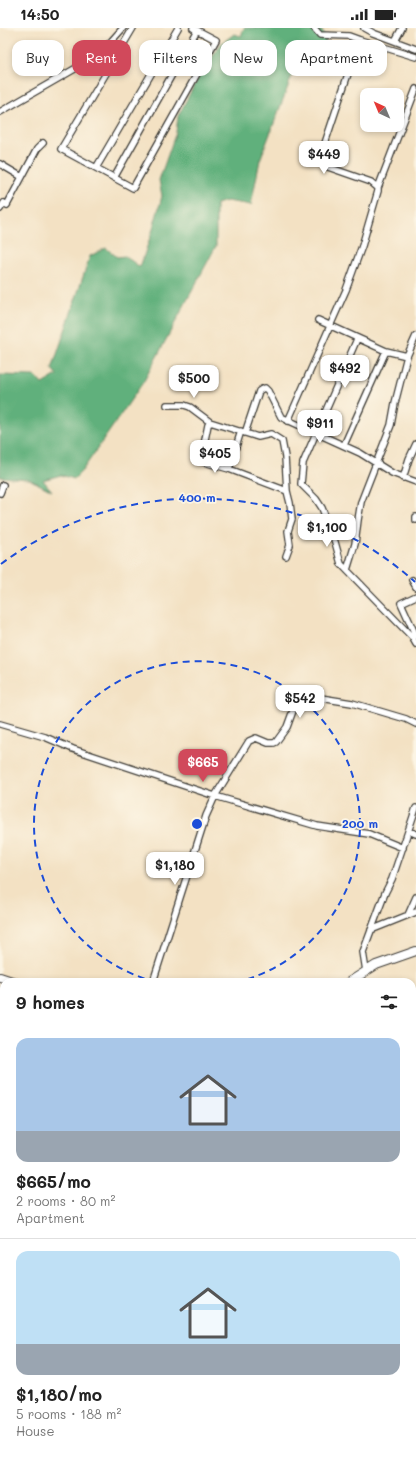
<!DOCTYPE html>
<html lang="en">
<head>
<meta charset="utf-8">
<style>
  :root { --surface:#fff; --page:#f6f6f6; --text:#222; --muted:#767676; --line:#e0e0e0; --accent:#d1495b }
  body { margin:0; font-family:Mali,sans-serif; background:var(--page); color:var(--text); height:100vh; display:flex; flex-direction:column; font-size:15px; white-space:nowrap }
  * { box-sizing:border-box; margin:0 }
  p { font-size:13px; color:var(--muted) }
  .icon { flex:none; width:22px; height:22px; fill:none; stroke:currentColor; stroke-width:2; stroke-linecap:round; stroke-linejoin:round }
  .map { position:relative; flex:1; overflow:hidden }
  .panel { position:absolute; left:0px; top:950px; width:416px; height:480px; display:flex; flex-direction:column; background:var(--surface); border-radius:12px 12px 0 0; box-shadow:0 2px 6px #0003 }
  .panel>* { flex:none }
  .hud { position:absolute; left:12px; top:12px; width:392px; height:36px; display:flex; gap:8px }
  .needle { width:26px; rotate:316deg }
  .fabs { position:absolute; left:360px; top:60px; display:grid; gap:8px }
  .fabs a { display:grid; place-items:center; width:44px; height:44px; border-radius:8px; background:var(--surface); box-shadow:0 2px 6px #0003; font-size:20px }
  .price { position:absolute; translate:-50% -34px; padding:0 9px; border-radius:8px; background:#fff; color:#222; font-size:13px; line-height:26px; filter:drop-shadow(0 1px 2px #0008) }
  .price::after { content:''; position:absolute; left:50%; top:24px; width:12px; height:9px; margin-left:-6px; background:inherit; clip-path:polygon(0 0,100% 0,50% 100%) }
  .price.selected { background:var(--accent); color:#fff }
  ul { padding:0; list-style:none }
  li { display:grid; align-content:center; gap:8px; height:212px; padding:0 16px }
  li+li { border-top:1px solid var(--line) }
  li span { display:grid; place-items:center; height:124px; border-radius:12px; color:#555 }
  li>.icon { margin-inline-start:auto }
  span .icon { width:72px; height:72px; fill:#fffc; stroke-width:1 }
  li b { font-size:17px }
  h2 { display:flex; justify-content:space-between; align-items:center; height:48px; padding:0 16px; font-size:17px }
  .pill { padding:0 14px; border-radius:12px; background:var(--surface); box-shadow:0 2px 6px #0003; font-size:14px; line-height:36px }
  .pill.selected { background:var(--accent); color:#fff }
  .status { display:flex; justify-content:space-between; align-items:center; height:28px; padding:0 20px; background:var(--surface); direction:ltr }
  .status svg { height:11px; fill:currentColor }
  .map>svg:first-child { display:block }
</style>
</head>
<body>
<div class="status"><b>14:50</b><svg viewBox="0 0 49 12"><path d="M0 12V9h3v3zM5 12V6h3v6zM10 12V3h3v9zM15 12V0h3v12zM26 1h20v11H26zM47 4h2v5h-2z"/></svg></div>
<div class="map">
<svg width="416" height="1430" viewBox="0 0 416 1430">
  <rect width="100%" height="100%" fill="#fcf5e5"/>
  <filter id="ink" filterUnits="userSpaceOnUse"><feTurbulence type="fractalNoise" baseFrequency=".025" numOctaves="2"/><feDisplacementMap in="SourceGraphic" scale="8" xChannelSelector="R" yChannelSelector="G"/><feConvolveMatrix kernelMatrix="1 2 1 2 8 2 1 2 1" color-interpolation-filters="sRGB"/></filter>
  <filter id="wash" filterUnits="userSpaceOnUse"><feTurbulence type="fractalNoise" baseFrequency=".012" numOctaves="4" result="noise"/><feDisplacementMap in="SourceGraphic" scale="16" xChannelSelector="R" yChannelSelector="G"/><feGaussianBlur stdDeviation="0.9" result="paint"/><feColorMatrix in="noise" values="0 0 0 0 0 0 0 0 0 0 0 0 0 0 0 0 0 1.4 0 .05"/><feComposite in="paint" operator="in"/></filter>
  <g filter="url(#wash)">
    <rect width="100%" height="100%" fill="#f3e1c3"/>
    <path fill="#60b07b" stroke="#3e664c" d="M244,0H320L325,8L328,23L313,40L292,48L260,132L251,177L227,173L216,176V218L144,353L82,443L74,451L61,447L43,452L52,463L29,451L0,449V347L35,348L42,356L57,347L52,341L90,228L106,220L117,229L125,228L140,239L153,201L162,168L159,152L176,104L178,88L198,50L221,16L234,6L241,8Z"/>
  </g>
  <g filter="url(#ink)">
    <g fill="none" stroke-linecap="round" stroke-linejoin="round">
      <defs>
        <path id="street" d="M133,0L61,121L133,160L216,12L193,0
          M364,0L373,5L416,21
          M360,12L416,29
          M395,13L402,0
          M0,84L85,35L106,19L123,0
          M0,136L22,149
          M96,140L178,0
          M114,150L197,2
          M378,160L416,61
          M0,181L4,175L7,177L37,121L43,115
          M318,292L386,323L407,328
          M357,311L303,435L301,456L316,471L322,480L335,514L341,536L412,609L416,616
          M167,377H184L190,379L210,394L258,409L271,406L282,413L285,429L287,463L290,475L292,491L288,503L290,517L286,528
          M288,393L346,262L362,218L378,163V160L371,154L328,139L323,133L321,127L350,40L360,12L349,8L320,7L314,0
          M210,394L208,397L201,431L204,434L229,441L287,463
          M245,405L259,363L262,361L265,360L268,363L281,389L360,425L392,445L416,454
          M344,417L386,323
          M229,441L241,403
          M403,450L409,431L416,416
          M0,465L3,457
          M416,489V492
          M347,542L355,516L358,492L361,474L391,397L395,375L407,328L416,308
          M412,552L416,559
          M416,568L401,575L416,608
          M0,696L45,709L73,721L215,768L317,798L369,806L403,820
          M409,803L416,806
          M408,887L416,869
          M371,902L416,884
          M366,943L363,924L385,865L392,851L416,780
          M153,954L206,788L215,768L249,713L256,710L268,715H274L276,714L287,699L294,680L300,668L302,667L352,675L406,691L416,696
          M412,1152L416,1154"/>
        <path id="secondary" d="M0,949L15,954
          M349,954L376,937L416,923"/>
        <path id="primary" d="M412,1016L416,1002
          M412,1041L416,1023
          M412,1064L416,1084
          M412,1091L416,1103"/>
      </defs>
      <use href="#street" stroke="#3c3a35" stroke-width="8"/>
      <use href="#secondary" stroke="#3c3a35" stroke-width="10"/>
      <use href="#primary" stroke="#3c3a35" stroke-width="11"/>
      <use href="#street" stroke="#fff" stroke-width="5.5"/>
      <use href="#secondary" stroke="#fff" stroke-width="8"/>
      <use href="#primary" stroke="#fff" stroke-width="9"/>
    </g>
  </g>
  <g fill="none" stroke="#1d4ed8" stroke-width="2" stroke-dasharray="7 5">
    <path d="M156 954A163 163 0 1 1 238 954"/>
    <path d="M1 536A326 326 0 0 1 415 554"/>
  </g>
  <circle cx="197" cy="796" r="6" fill="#1d4ed8" stroke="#fcf5e5" stroke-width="2"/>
  <g font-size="12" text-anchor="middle" font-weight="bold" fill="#1d4ed8" stroke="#fcf5e5" stroke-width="3.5" stroke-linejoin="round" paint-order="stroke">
    <text x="197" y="474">400 m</text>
    <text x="360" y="800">200 m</text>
  </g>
</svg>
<div class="fabs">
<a><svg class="needle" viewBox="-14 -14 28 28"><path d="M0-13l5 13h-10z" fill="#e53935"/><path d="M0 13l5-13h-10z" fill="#767676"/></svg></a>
</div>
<b class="price" style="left:324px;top:147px">$449</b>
<b class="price" style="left:345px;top:361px">$492</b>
<b class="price" style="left:194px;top:371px">$500</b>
<b class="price" style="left:320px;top:416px">$911</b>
<b class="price" style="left:215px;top:446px">$405</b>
<b class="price" style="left:327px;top:520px">$1,100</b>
<b class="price" style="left:300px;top:691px">$542</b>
<b class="price selected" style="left:203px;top:755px">$665</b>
<b class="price" style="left:175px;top:858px">$1,180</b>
<div class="hud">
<a class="pill">Buy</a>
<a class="pill selected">Rent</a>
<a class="pill">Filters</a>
<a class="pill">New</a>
<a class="pill">Apartment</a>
</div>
<section class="panel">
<h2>9 homes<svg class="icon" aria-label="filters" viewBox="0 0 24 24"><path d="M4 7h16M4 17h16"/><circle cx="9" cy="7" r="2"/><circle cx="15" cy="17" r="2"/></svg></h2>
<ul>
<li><span style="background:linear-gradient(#a9c7e8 75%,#9aa5b1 0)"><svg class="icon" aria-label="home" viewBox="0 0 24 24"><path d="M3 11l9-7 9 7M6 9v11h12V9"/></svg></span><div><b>$665/mo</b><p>2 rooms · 80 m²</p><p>Apartment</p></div></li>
<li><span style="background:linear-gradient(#bfe0f5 75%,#9aa5b1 0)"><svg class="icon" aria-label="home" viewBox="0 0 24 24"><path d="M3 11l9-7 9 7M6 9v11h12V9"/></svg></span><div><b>$1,180/mo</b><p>5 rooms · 188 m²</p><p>House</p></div></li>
</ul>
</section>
</div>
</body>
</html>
